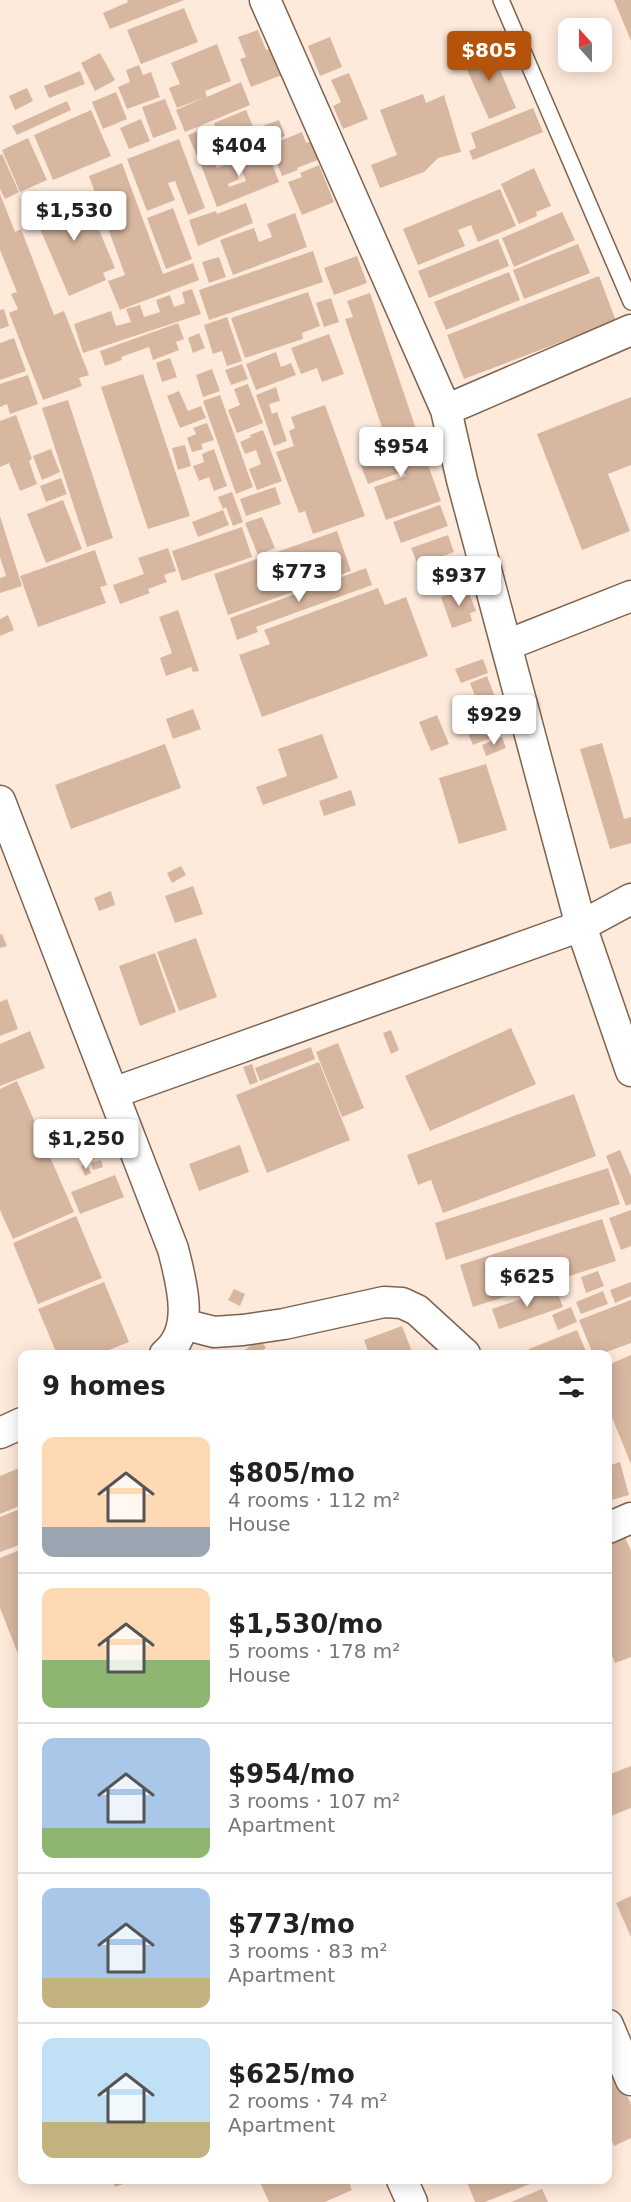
<!DOCTYPE html>
<html lang="en">
<head>
<meta charset="utf-8">
<style>
  :root { --surface:#fff; --page:#f6f6f6; --text:#222; --muted:#767676; --line:#e0e0e0; --accent:#b45309 }
  body { margin:0; font-family:"DejaVu Sans",sans-serif; background:var(--page); color:var(--text); height:100vh; display:flex; flex-direction:column; font-size:22px; white-space:nowrap }
  * { box-sizing:border-box; margin:0 }
  p { font-size:20px; color:var(--muted) }
  .icon { flex:none; width:33px; height:33px; fill:none; stroke:currentColor; stroke-width:2; stroke-linecap:round; stroke-linejoin:round }
  .map { position:relative; flex:1; overflow:hidden }
  .details { position:absolute; left:18px; top:1350px; width:594px; height:834px; display:flex; flex-direction:column; background:var(--surface); border-radius:12px; box-shadow:0 3px 15px #0003 }
  .details>* { flex:none }
  .needle { width:39px; rotate:339deg }
  .tools { position:absolute; left:558px; top:18px; display:grid; gap:12px }
  .tools a { display:grid; place-items:center; width:54px; height:54px; border-radius:12px; background:var(--surface); box-shadow:0 3px 15px #0003; font-size:30px }
  .price { position:absolute; translate:-50% -51px; padding:0 14px; border-radius:6px; background:#fff; color:#222; font-size:20px; line-height:39px; filter:drop-shadow(0 2px 3px #0008) }
  .price::after { content:''; position:absolute; left:50%; top:36px; width:18px; height:14px; margin-left:-9px; background:inherit; clip-path:polygon(0 0,100% 0,50% 100%) }
  .price.active { background:var(--accent); color:#fff }
  ul { padding:0; list-style:none }
  li { display:flex; align-items:center; gap:18px; height:150px; padding:0 24px }
  li+li { border-top:2px solid var(--line) }
  li span { display:grid; place-items:center; flex:none; width:168px; height:120px; border-radius:12px; color:#555 }
  li>.icon { margin-inline-start:auto }
  span .icon { width:72px; height:72px; fill:#fffc; stroke-width:1 }
  li b { font-size:26px }
  h2 { display:flex; justify-content:space-between; align-items:center; height:72px; padding:0 24px; font-size:26px }
  .map>svg:first-child { display:block }
</style>
</head>
<body>
<div class="map">
<svg width="631" height="2202" viewBox="0 0 631 2202">
  <rect width="100%" height="100%" fill="#feeadb"/>
  <path fill="#d8b7a0" d="M127,0H184L110,29L103,13L128,2Z
    M614,0H631V41Z
    M184,8L198,42L141,64L127,30Z
    M258,30L266,50L272,48L282,75L251,87L240,59L246,57L238,37Z
    M330,37L342,67L320,76L308,46Z
    M217,44L231,81L205,91L207,97L241,82L250,105L185,132L176,110L203,98L177,108L169,88L180,84L171,63Z
    M489,44L516,108L489,119L461,56Z
    M100,53L115,80L95,91L81,63Z
    M139,65L143,75L151,72L160,97L127,109L118,87L130,82L126,70Z
    M80,71L85,84L49,98L44,86Z
    M349,73L368,119L343,129L333,106L341,102L331,80Z
    M27,88L33,101L15,110L9,96Z
    M116,92L127,119L103,129L92,102Z
    M423,94L426,103L444,95L461,152L438,158L424,172L380,188L371,165L397,155L380,110Z
    M165,99L177,129L153,138L142,107Z
    M67,101L71,110L17,135L12,126Z
    M533,108L543,132L473,160L469,151L476,148L471,133Z
    M91,110L111,156L53,180L34,135Z
    M246,110L257,136L223,149L214,123Z
    M141,119L150,141L129,149L120,128Z
    M279,120L285,136L263,144L257,128Z
    M212,126L220,147L197,156L188,135Z
    M302,132L306,143L320,137L328,156L297,168L298,170L282,176L270,145Z
    M28,138L47,180L20,192L2,150Z
    M179,139L205,208L188,215L175,181L168,183L175,200L147,211L127,159Z
    M266,148L279,182L217,207L199,160L212,155L217,168L232,162L239,179L228,184L229,187L246,181L238,159Z
    M2,154L19,192L5,199L0,189V155Z
    M122,163L163,274L193,263L199,280L120,310L108,281L125,275L89,176Z
    M319,165L334,202L302,215L288,182L302,177L300,173Z
    M534,168L551,206L536,212L537,216L519,224L501,184Z
    M500,189L516,226L478,242L471,225L458,230L465,246L418,265L403,229Z
    M67,192L73,205L86,199L115,268L103,273L106,280L69,296L31,208Z
    M0,194L15,232L21,229L54,315L64,311L89,375L79,378L82,386L43,400L9,313L18,309L11,294L17,292L0,250Z
    M246,203L253,223L198,246L189,220L216,211L217,214Z
    M173,208L192,259L166,269L147,218Z
    M562,212L575,240L514,267L502,238Z
    M295,213L307,247L233,275L220,240L254,228L259,242L272,237L267,224Z
    M498,239L509,266L429,298L418,271Z
    M578,244L590,273L524,299L513,270Z
    M313,251L323,282L209,320L199,290Z
    M357,256L367,283L334,295L324,268Z
    M219,257L226,277L209,283L202,262Z
    M509,272L520,300L446,330L434,302Z
    M599,276L616,321L464,379L447,335Z
    M192,289L201,314L83,353L74,324L111,311L116,326L131,322L126,309L140,305L144,317L160,312L156,300L170,295L174,307L185,303L182,292Z
    M308,292L320,326L302,333L303,339L245,358L231,318Z
    M370,293L418,435L388,445L345,319L353,317L347,301Z
    M331,298L339,322L324,327L316,303Z
    M4,309L9,326L0,329V310Z
    M227,317L242,361L227,366L222,351L213,354L204,325Z
    M178,323L184,339L176,342L179,350L153,360L149,347L121,357L122,360L105,366L100,351Z
    M199,333L205,348L193,353L188,338Z
    M329,334L344,374L322,382L317,368L301,374L291,348Z
    M14,338L26,371L0,380V343Z
    M276,352L281,367L291,363L296,375L256,390L246,364Z
    M170,358L177,377L162,382L156,363Z
    M242,364L248,379L231,385L225,370Z
    M212,369L220,391L203,397L196,375Z
    M143,374L190,516L148,529L101,387Z
    M28,375L38,404L10,414L7,404L0,407V384Z
    M248,384L263,423L237,433L228,410L240,405L234,389Z
    M276,387L280,401L269,404L272,414L277,412L287,441L274,446L256,395Z
    M179,391L188,411L201,406L206,418L180,428L167,396Z
    M220,395L253,487L236,494L203,401Z
    M631,397V465L608,474L630,531L582,550L537,434Z
    M68,400L113,538L87,547L42,408Z
    M325,405L365,516L313,534L305,511L299,513L276,452L294,446L289,431L295,428L291,417Z
    M16,415L32,459L29,461L37,484L20,491L9,463L0,467V421Z
    M207,423L214,440L201,444L203,449L192,452L187,438L196,434L193,428Z
    M263,430L282,481L257,490L249,469L261,464L256,450L245,454L240,442L251,437L250,435Z
    M418,437L441,501L386,520L374,487L406,476L404,471L368,484L358,458Z
    M185,445L191,466L178,470L172,448Z
    M51,449L60,472L42,480L33,456Z
    M214,449L227,486L214,491L209,477L199,481L193,466L204,462L202,454Z
    M61,478L67,494L46,502L40,486Z
    M275,487L281,504L246,516L240,499Z
    M232,492L243,522L233,526L226,507L223,509L218,497Z
    M63,500L82,549L46,563L27,514Z
    M440,505L448,526L401,543L393,522Z
    M223,510L229,525L198,537L192,522Z
    M0,516L22,586L0,593V578L6,576L0,557Z
    M262,517L275,548L258,555L245,523Z
    M242,527L252,557L182,581L172,551Z
    M337,531L351,571L228,615L214,574Z
    M448,535L454,552L418,565L411,548Z
    M168,548L176,571L164,575L167,582L148,589L150,593L120,604L113,585L144,574L138,558Z
    M95,550L107,585L100,587L106,603L38,627L20,576Z
    M456,557L465,583L428,595L419,570Z
    M366,568L372,585L256,627L258,632L237,640L230,618Z
    M378,588L385,605L406,597L428,656L262,717L239,655L270,644L264,630Z
    M467,588L476,611L470,613L472,621L452,628L441,597Z
    M178,610L199,671L193,672L191,667L166,676L160,658L172,653L159,617Z
    M8,615L14,630L0,636V619Z
    M483,659L488,673L461,683L455,669Z
    M487,676L502,715L485,722L470,683Z
    M193,709L201,729L173,739L166,719Z
    M437,715L449,744L431,751L419,722Z
    M503,717L508,731L473,745L467,731Z
    M322,734L338,778L263,805L256,787L287,776L278,749Z
    M502,737L506,748L486,756L482,745Z
    M602,743L624,819L631,817V843L610,849L580,749Z
    M165,744L181,788L71,829L55,785Z
    M486,764L507,830L459,844L439,778Z
    M351,790L356,805L324,816L319,801Z
    M181,866L186,875L172,883L167,873Z
    M193,886L203,914L175,923L165,896Z
    M111,891L115,905L99,911L94,898Z
    M2,934L7,946L0,948V935Z
    M196,938L217,997L179,1011L157,952Z
    M155,953L176,1012L140,1026L119,966Z
    M7,999L18,1029L0,1036V1002Z
    M511,1028L536,1084L430,1131L405,1076Z
    M391,1030L399,1050L391,1054L383,1033Z
    M30,1031L45,1068L0,1086V1044Z
    M338,1043L364,1108L342,1117L316,1052Z
    M311,1047L315,1059L260,1081L255,1068Z
    M319,1062L350,1140L267,1173L236,1095Z
    M252,1064L258,1082L250,1085L243,1067Z
    M17,1081L74,1212L13,1239L0,1210V1089Z
    M574,1094L596,1156L443,1213L431,1180L418,1185L407,1155Z
    M89,1122L94,1133L53,1151L48,1140Z
    M92,1145L96,1152L84,1157L81,1150Z
    M240,1145L249,1172L199,1191L189,1164Z
    M620,1150L631,1176V1204L626,1206L606,1156Z
    M101,1160L103,1167L93,1170L91,1163Z
    M87,1164L91,1173L85,1176L81,1166Z
    M608,1168L620,1204L446,1260L435,1223Z
    M115,1175L124,1197L80,1214L71,1192Z
    M631,1210V1246L621,1250L609,1218Z
    M76,1216L102,1278L38,1304L13,1243Z
    M602,1219L616,1261L473,1307L460,1265Z
    M598,1271L604,1286L586,1293L581,1277Z
    M104,1282L129,1342L99,1354H57L38,1309Z
    M631,1282V1296L615,1303L610,1290Z
    M555,1287L563,1307L499,1329L492,1309Z
    M234,1289L245,1294L240,1306L228,1300Z
    M603,1291L608,1304L581,1314L576,1302Z
    M631,1300V1343L601,1354H593L579,1320Z
    M571,1307L577,1322L558,1330L552,1315Z
    M402,1326L413,1354H369L364,1340Z
    M577,1330L587,1354H531L529,1349Z
    M260,1339L266,1348L257,1354H239Z
    M631,1355V1464L608,1408V1365Z
    M620,1462L629,1495L608,1501V1466Z
    M19,1468L22,1476V1505L0,1514V1476Z
    M22,1508V1544L0,1552V1517Z
    M625,1537L631,1551V1657L615,1663L608,1645V1545Z
    M22,1549V1664L0,1608V1558Z
    M631,1766V1808L608,1817V1775Z
    M631,1896V1937L616,1903Z
    M608,2054L631,2104V2138L614,2146L608,2132Z
    M112,2180H134L115,2187Z
    M259,2180H348L352,2190L325,2202H269Z
    M473,2180H534L535,2182L485,2202H475L467,2182Z
    M542,2189L548,2202H511Z"/>
  <g fill="none" stroke-linecap="round" stroke-linejoin="round">
    <defs>
      <path id="lane" d="M501,0L631,302"/>
      <path id="street" d="M265,0L446,410L462,480L581,926L631,1071
        M446,410L631,330
        M507,645L631,596
        M0,801L173,1249C181,1281 196,1330 165,1354
        M113,1093L581,926L631,899
        M183,1324L214,1332L243,1330L284,1324L384,1302L402,1303L417,1310L465,1354
        M0,1433L22,1423
        M608,1528L631,1518
        M608,2025L631,2080
        M402,2180L412,2202"/>
    </defs>
    <use href="#lane" stroke="#7f624d" stroke-width="18"/>
    <use href="#street" stroke="#7f624d" stroke-width="33"/>
    <use href="#lane" stroke="#fff" stroke-width="15"/>
    <use href="#street" stroke="#fff" stroke-width="30"/>
  </g>
</svg>
<div class="tools">
<a><svg class="needle" viewBox="-14 -14 28 28"><path d="M0-13l5 13h-10z" fill="#e53935"/><path d="M0 13l5-13h-10z" fill="#767676"/></svg></a>
</div>
<b class="price active" style="left:489px;top:82px">$805</b>
<b class="price" style="left:239px;top:177px">$404</b>
<b class="price" style="left:74px;top:242px">$1,530</b>
<b class="price" style="left:401px;top:478px">$954</b>
<b class="price" style="left:299px;top:603px">$773</b>
<b class="price" style="left:459px;top:607px">$937</b>
<b class="price" style="left:494px;top:746px">$929</b>
<b class="price" style="left:86px;top:1170px">$1,250</b>
<b class="price" style="left:527px;top:1308px">$625</b>
<section class="details">
<h2>9 homes<svg class="icon" aria-label="filters" viewBox="0 0 24 24"><path d="M4 7h16M4 17h16"/><circle cx="9" cy="7" r="2"/><circle cx="15" cy="17" r="2"/></svg></h2>
<ul>
<li><span style="background:linear-gradient(#ffd9b3 75%,#9aa5b1 0)"><svg class="icon" aria-label="home" viewBox="0 0 24 24"><path d="M3 11l9-7 9 7M6 9v11h12V9"/></svg></span><div><b>$805/mo</b><p>4 rooms · 112 m²</p><p>House</p></div></li>
<li><span style="background:linear-gradient(#ffd9b3 60%,#8fb573 0)"><svg class="icon" aria-label="home" viewBox="0 0 24 24"><path d="M3 11l9-7 9 7M6 9v11h12V9"/></svg></span><div><b>$1,530/mo</b><p>5 rooms · 178 m²</p><p>House</p></div></li>
<li><span style="background:linear-gradient(#a9c7e8 75%,#8fb573 0)"><svg class="icon" aria-label="home" viewBox="0 0 24 24"><path d="M3 11l9-7 9 7M6 9v11h12V9"/></svg></span><div><b>$954/mo</b><p>3 rooms · 107 m²</p><p>Apartment</p></div></li>
<li><span style="background:linear-gradient(#a9c7e8 75%,#c2b280 0)"><svg class="icon" aria-label="home" viewBox="0 0 24 24"><path d="M3 11l9-7 9 7M6 9v11h12V9"/></svg></span><div><b>$773/mo</b><p>3 rooms · 83 m²</p><p>Apartment</p></div></li>
<li><span style="background:linear-gradient(#bfe0f5 70%,#c2b280 0)"><svg class="icon" aria-label="home" viewBox="0 0 24 24"><path d="M3 11l9-7 9 7M6 9v11h12V9"/></svg></span><div><b>$625/mo</b><p>2 rooms · 74 m²</p><p>Apartment</p></div></li>
</ul>
</section>
</div>
</body>
</html>
